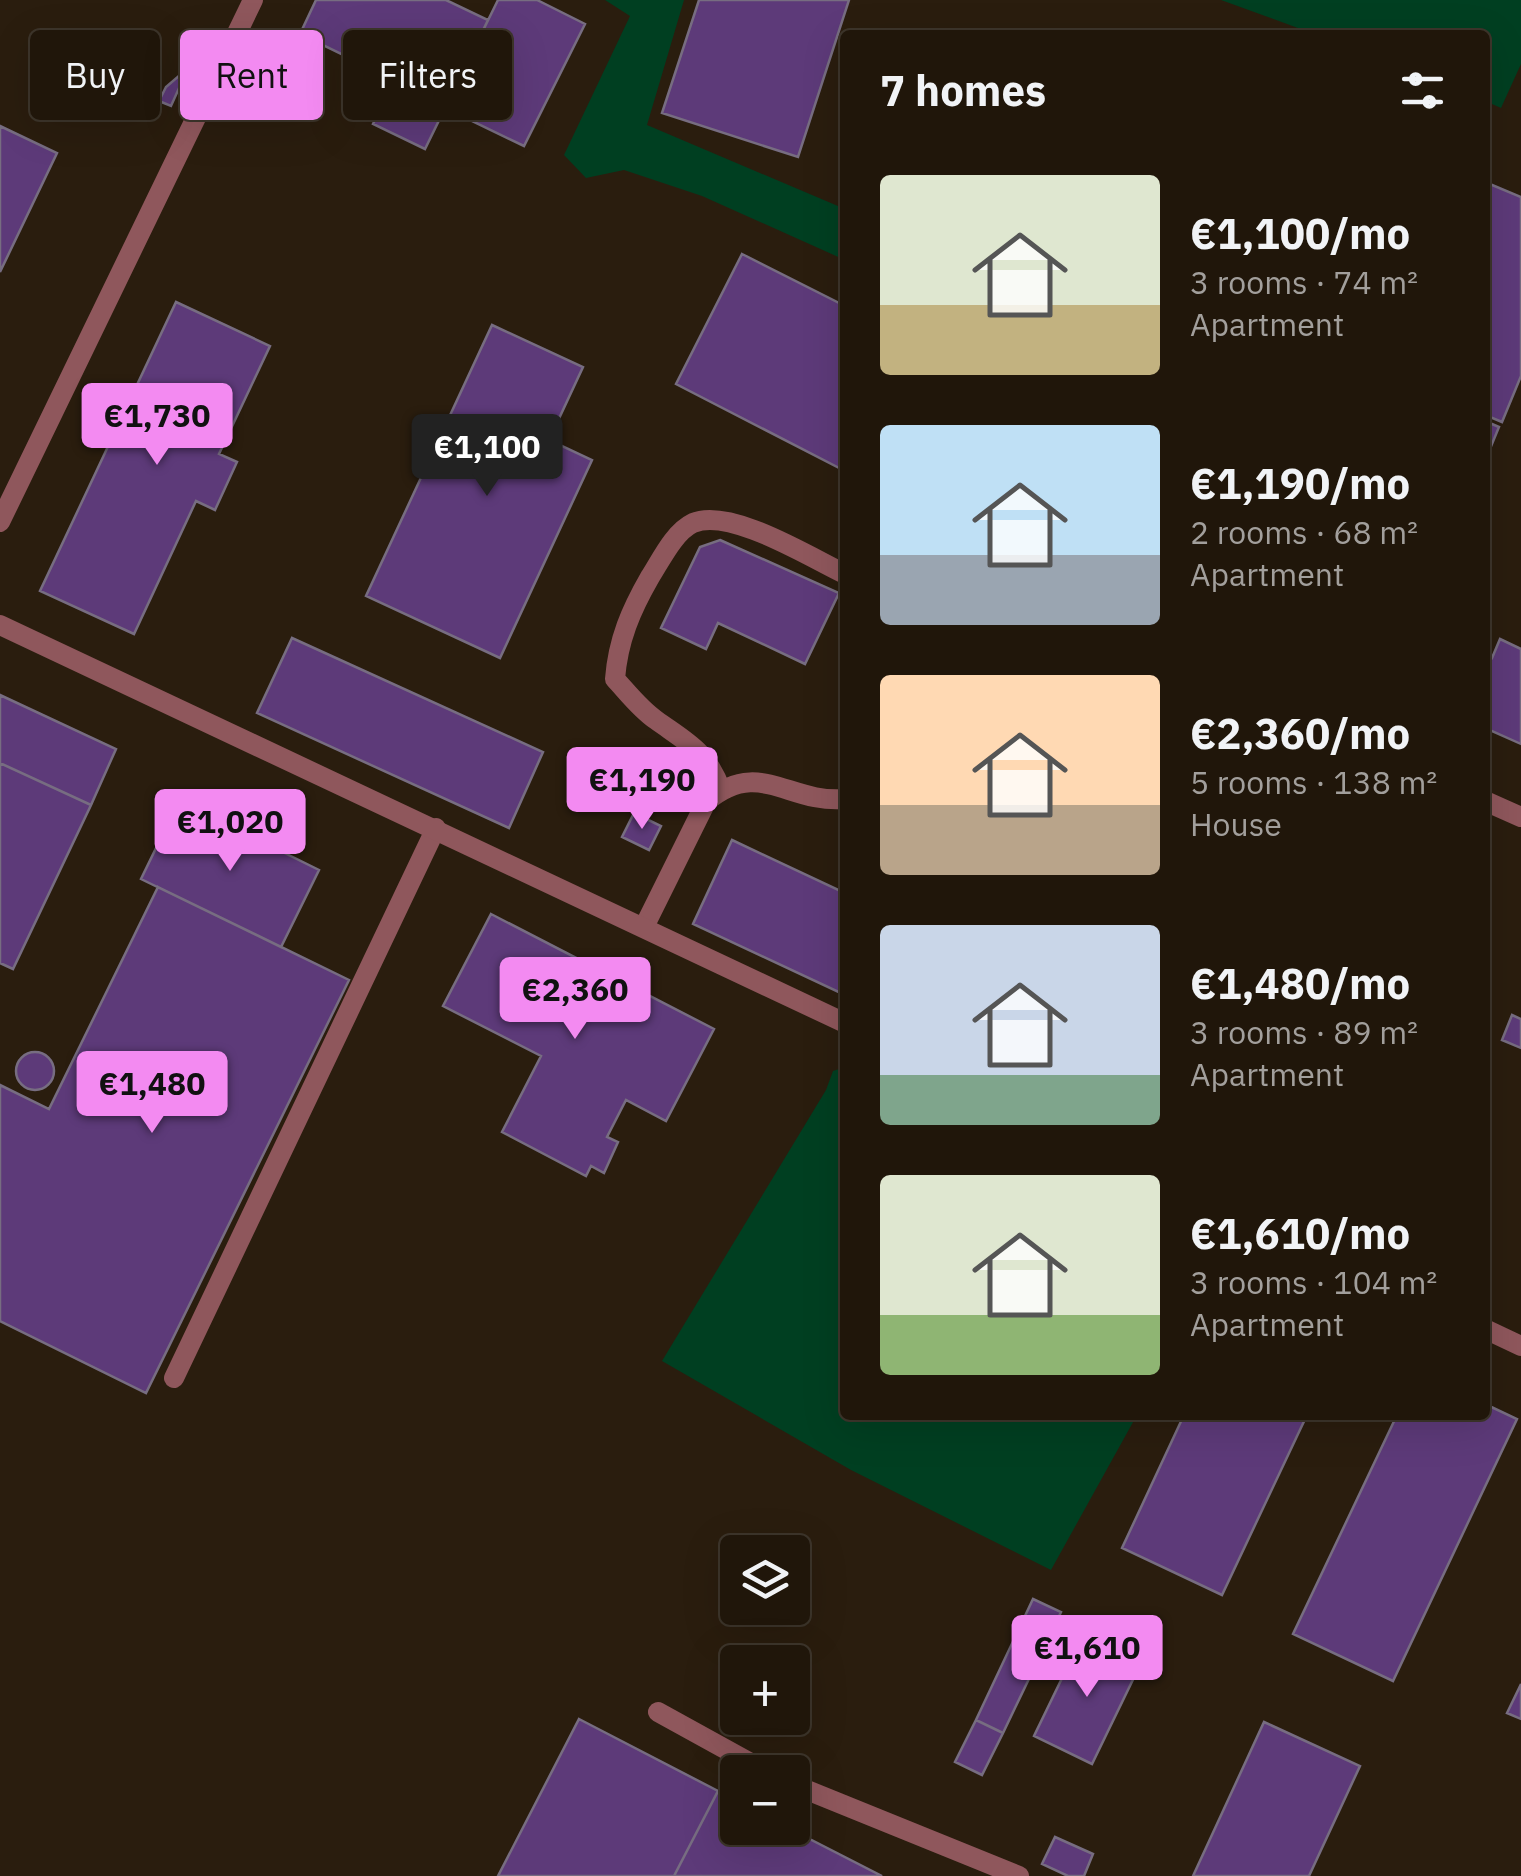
<!DOCTYPE html>
<html lang="en">
<head>
<meta charset="utf-8">
<style>
  :root { --surface:#20160a; --page:#2d2318; --text:#f1f3f6; --muted:#a29f9c; --line:#3d352b; --accent:#f38af1 }
  body { margin:0; font-family:"IBM Plex Sans",sans-serif; background:var(--page); color:var(--text); height:100vh; display:flex; flex-direction:column; font-size:38px; white-space:nowrap }
  * { box-sizing:border-box; margin:0 }
  p { font-size:32px; color:var(--muted) }
  .icon { flex:none; width:55px; height:55px; fill:none; stroke:currentColor; stroke-width:2; stroke-linecap:round; stroke-linejoin:round }
  .map { position:relative; flex:1; overflow:hidden }
  .drawer { position:absolute; left:840px; top:30px; width:650px; height:1390px; display:flex; flex-direction:column; background:var(--surface); border-radius:10px; box-shadow:0 10px 40px #0002,0 0 0 2px var(--line) }
  .drawer>* { flex:none }
  .hud { position:absolute; left:30px; top:30px; width:660px; height:90px; display:flex; gap:20px }
  .tools { position:absolute; left:720px; top:1535px; display:grid; gap:20px }
  .tools a { display:grid; place-items:center; width:90px; height:90px; border-radius:10px; background:var(--surface); box-shadow:0 10px 40px #0002,0 0 0 2px var(--line); font-size:50px }
  .price { position:absolute; translate:-50% -85px; padding:0 22px; border-radius:10px; background:var(--accent); color:#111; font-size:32px; line-height:65px; filter:drop-shadow(0 2px 5px #0008) }
  .price::after { content:''; position:absolute; left:50%; top:60px; width:30px; height:22px; margin-left:-15px; background:inherit; clip-path:polygon(0 0,100% 0,50% 100%) }
  .price.active { background:#222; color:#fff }
  ul { padding:0; list-style:none }
  li { display:flex; align-items:center; gap:30px; height:250px; padding:0 40px }
  li span { display:grid; place-items:center; flex:none; width:280px; height:200px; border-radius:10px; color:#555 }
  li>.icon { margin-inline-start:auto }
  span .icon { width:120px; height:120px; fill:#fffc; stroke-width:1 }
  li b { font-size:42px }
  h2 { display:flex; justify-content:space-between; align-items:center; height:120px; padding:0 40px; font-size:42px }
  .tag { padding:0 35px; border-radius:10px; background:var(--surface); box-shadow:0 10px 40px #0002,0 0 0 2px var(--line); font-size:35px; line-height:90px }
  .tag.active { background:var(--accent); color:#111 }
  .map>svg:first-child { display:block }
</style>
</head>
<body>
<div class="map">
<svg width="1521" height="1876" viewBox="0 0 1521 1876">
  <rect width="100%" height="100%" fill="#2a1d0e"/>
  <path fill="#003f21" d="M605,0H684L647,125L845,209V260L702,196L624,170L586,178L564,155L630,16Z
    M1221,0H1521V64L1501,108L1485,101V35H1317Z
    M845,1067V1415H1137L1051,1570L851,1470L662,1361L826,1090L833,1071Z"/>
  <path fill="#5d3a79" stroke="#776d81" stroke-width="2.5" d="M316,0H446L488,20L425,149L373,124L395,80L300,34Z
    M498,0H537L585,24L524,146L445,108Z
    M699,0H849L798,157L662,113Z
    M180,75L184,77L171,106L159,101L166,87Z
    M0,126L57,153L0,272Z
    M1485,182L1521,197V376L1502,422L1485,415Z
    M742,254L845,306V471L676,384Z
    M176,302L270,346L219,454L237,462L215,510L196,501L134,634L40,591Z
    M492,325L583,367L549,440L592,460L500,658L366,596Z
    M1485,421L1499,427L1485,461Z
    M720,540L839,593L805,664L718,623L706,649L661,628L700,547Z
    M292,638L543,752L509,828L257,713Z
    M1500,639L1521,649V744L1485,728V655L1492,658Z
    M0,695L116,749L91,805L0,763Z
    M0,763L91,805L13,969L0,963Z
    M179,801L319,870L281,947L141,879Z
    M634,813L661,826L649,850L622,837Z
    M732,840L845,893V995L693,924Z
    M158,887L349,980L146,1393L0,1321V1085L49,1109Z
    M491,914L714,1029L666,1121L626,1100L607,1137L618,1142L604,1173L591,1166L586,1176L502,1132L541,1056L443,1006Z
    M1512,1015L1521,1019V1048L1502,1040Z
    M16 1071a19 19 0 1 1 38 0a19 19 0 1 1-38 0Z
    M1485,1404L1517,1419L1393,1681L1293,1634L1397,1415H1485Z
    M1184,1415H1307L1222,1595L1122,1548Z
    M1033,1599L1061,1612L1003,1733L976,1720Z
    M1083,1635L1141,1663L1092,1764L1034,1736Z
    M1521,1684V1719L1507,1713Z
    M579,1719L718,1791L674,1876H498Z
    M976,1720L1003,1733L982,1775L955,1762Z
    M1264,1722L1360,1766L1309,1876H1193Z
    M718,1791L738,1801V1828H788L882,1876H674Z
    M1055,1837L1093,1854L1084,1876H1068L1042,1864Z"/>
  <g fill="none" stroke-linecap="round" stroke-linejoin="round">
    <path stroke="#8f575c" stroke-width="20" d="M0,522L253,0
      M721,790C706,750 688,743 656,720C640,709 628,693 615,679C618,640 631,610 650,577C661,560 674,532 693,523C730,507 811,558 845,574
      M1485,801L1521,817
      M644,927L706,802C759,757 788,804 845,799
      M174,1378L436,828
      M658,1712L767,1772
      M792,1784L1019,1876"/>
    <path stroke="#8f575c" stroke-width="20" d="M0,625L845,1023
      M1485,1329L1521,1346"/>
  </g>
</svg>
<div class="tools">
<a><svg class="icon" aria-label="layers" viewBox="0 0 24 24"><path d="M12 4l9 5-9 5-9-5zM3 14l9 5 9-5"/></svg></a>
<a>+</a>
<a>−</a>
</div>
<b class="price" style="left:157px;top:468px">€1,730</b>
<b class="price active" style="left:487px;top:499px">€1,100</b>
<b class="price" style="left:642px;top:832px">€1,190</b>
<b class="price" style="left:230px;top:874px">€1,020</b>
<b class="price" style="left:575px;top:1042px">€2,360</b>
<b class="price" style="left:152px;top:1136px">€1,480</b>
<b class="price" style="left:1087px;top:1700px">€1,610</b>
<div class="hud">
<a class="tag">Buy</a>
<a class="tag active">Rent</a>
<a class="tag">Filters</a>
</div>
<section class="drawer">
<h2>7 homes<svg class="icon" aria-label="filters" viewBox="0 0 24 24"><path d="M4 7h16M4 17h16"/><circle cx="9" cy="7" r="2"/><circle cx="15" cy="17" r="2"/></svg></h2>
<ul>
<li><span style="background:linear-gradient(#dfe7d0 65%,#c2b280 0)"><svg class="icon" aria-label="home" viewBox="0 0 24 24"><path d="M3 11l9-7 9 7M6 9v11h12V9"/></svg></span><div><b>€1,100/mo</b><p>3 rooms · 74 m²</p><p>Apartment</p></div></li>
<li><span style="background:linear-gradient(#bfe0f5 65%,#9aa5b1 0)"><svg class="icon" aria-label="home" viewBox="0 0 24 24"><path d="M3 11l9-7 9 7M6 9v11h12V9"/></svg></span><div><b>€1,190/mo</b><p>2 rooms · 68 m²</p><p>Apartment</p></div></li>
<li><span style="background:linear-gradient(#ffd9b3 65%,#b9a48a 0)"><svg class="icon" aria-label="home" viewBox="0 0 24 24"><path d="M3 11l9-7 9 7M6 9v11h12V9"/></svg></span><div><b>€2,360/mo</b><p>5 rooms · 138 m²</p><p>House</p></div></li>
<li><span style="background:linear-gradient(#c9d6e8 75%,#7fa58c 0)"><svg class="icon" aria-label="home" viewBox="0 0 24 24"><path d="M3 11l9-7 9 7M6 9v11h12V9"/></svg></span><div><b>€1,480/mo</b><p>3 rooms · 89 m²</p><p>Apartment</p></div></li>
<li><span style="background:linear-gradient(#dfe7d0 70%,#8fb573 0)"><svg class="icon" aria-label="home" viewBox="0 0 24 24"><path d="M3 11l9-7 9 7M6 9v11h12V9"/></svg></span><div><b>€1,610/mo</b><p>3 rooms · 104 m²</p><p>Apartment</p></div></li>
</ul>
</section>
</div>
</body>
</html>
